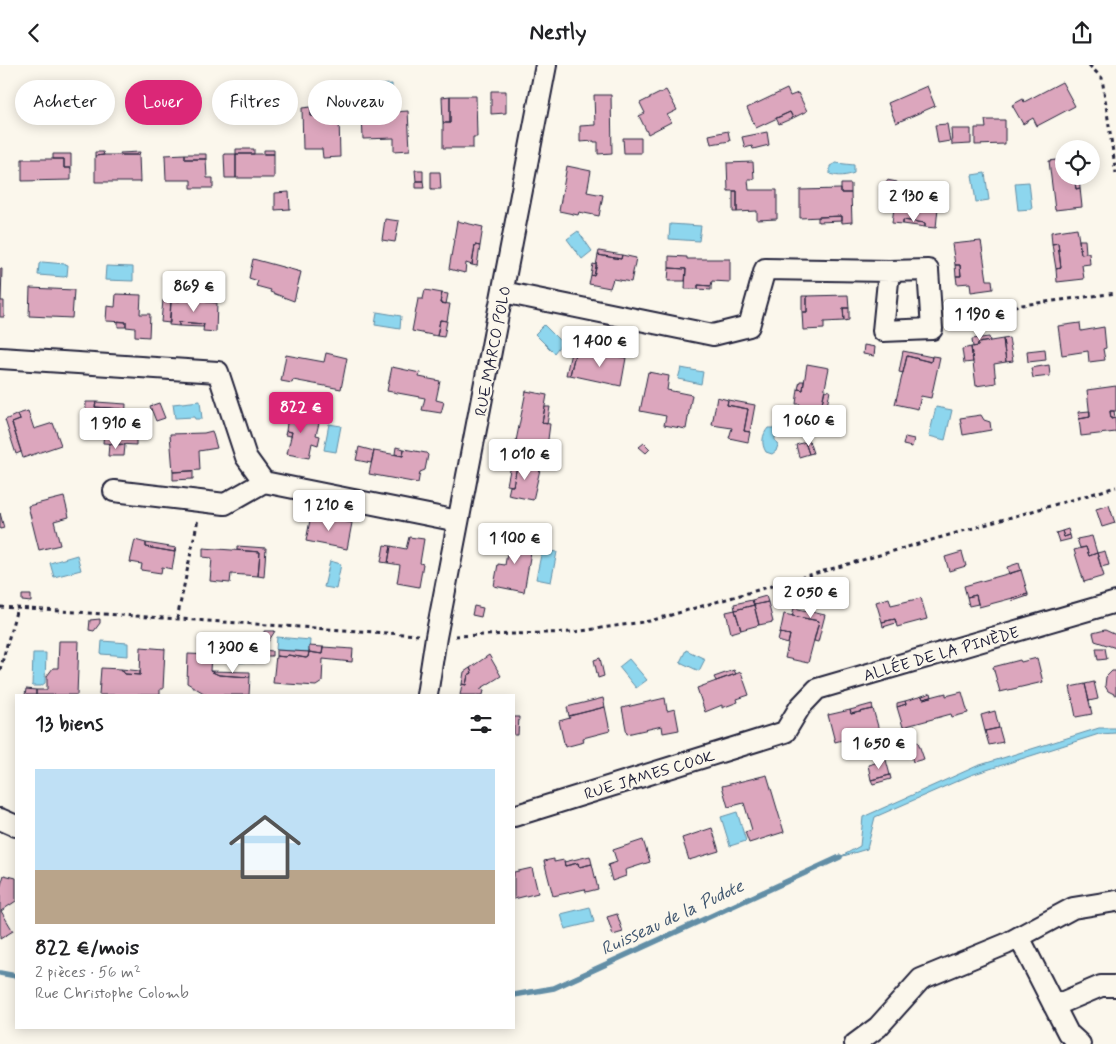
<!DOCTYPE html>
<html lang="fr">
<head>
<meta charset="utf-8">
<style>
  :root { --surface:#fff; --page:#f6f6f6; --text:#202124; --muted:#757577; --accent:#db2777 }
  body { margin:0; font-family:Mynerve,sans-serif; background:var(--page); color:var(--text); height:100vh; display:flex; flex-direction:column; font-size:19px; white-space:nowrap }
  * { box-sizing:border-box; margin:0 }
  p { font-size:16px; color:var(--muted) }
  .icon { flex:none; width:28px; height:28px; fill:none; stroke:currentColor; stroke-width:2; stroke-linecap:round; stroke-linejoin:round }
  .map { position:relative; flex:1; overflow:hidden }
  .side { position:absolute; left:15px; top:629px; width:500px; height:335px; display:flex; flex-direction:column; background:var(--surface); border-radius:0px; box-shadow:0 2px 12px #0003 }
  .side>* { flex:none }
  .guide { position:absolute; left:15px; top:15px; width:500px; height:45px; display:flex; gap:10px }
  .controls { position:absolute; left:1055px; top:75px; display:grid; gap:10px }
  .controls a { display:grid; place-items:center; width:45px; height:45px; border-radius:50%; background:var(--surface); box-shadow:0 2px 12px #0003; font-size:25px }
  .price { position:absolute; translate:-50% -42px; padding:0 11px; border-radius:5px; background:#fff; color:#222; font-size:16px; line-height:32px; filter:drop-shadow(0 1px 2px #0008) }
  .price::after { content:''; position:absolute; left:50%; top:30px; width:15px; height:11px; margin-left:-8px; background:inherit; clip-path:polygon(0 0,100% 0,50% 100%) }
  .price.current { background:var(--accent); color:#fff }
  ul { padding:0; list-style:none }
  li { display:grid; align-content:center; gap:10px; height:265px; padding:0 20px }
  li span { display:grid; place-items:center; height:155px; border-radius:0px; color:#555 }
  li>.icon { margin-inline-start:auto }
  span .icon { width:90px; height:90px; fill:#fffc; stroke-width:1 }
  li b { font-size:21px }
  h2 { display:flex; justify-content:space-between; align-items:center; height:60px; padding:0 20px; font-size:21px }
  .tag { padding:0 18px; border-radius:22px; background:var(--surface); box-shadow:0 2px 12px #0003; font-size:18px; line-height:45px }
  .tag.current { background:var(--accent); color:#fff }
  header { display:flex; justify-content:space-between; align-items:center; height:65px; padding:0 20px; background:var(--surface); font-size:22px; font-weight:800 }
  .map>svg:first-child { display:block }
</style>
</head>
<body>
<header><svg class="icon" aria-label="back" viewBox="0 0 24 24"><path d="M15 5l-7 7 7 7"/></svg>Nestly<svg class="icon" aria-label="share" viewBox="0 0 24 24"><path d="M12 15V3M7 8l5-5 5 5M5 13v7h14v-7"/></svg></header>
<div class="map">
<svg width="1116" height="979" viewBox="0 0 1116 979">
  <rect width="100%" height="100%" fill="#fbf7ec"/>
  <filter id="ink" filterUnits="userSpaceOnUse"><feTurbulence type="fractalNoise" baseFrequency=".02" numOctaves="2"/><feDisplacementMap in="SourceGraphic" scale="10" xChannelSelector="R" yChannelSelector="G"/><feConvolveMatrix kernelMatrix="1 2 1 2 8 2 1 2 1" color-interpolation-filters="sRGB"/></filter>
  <g filter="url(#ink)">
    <path fill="#8dd6ee" stroke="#628ea6" d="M392,19V33L365,35L364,21Z
      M836,98L854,100V108C846,111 839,112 830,109V101Z
      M985,108L989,135L976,137L972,110Z
      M1029,117L1032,144L1018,145L1015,118Z
      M670,159L701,161L699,176L669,174Z
      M578,166L592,186L582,194L567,174Z
      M42,197L65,199L68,200L67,211L64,212L38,210L39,199Z
      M106,201L133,202V216L105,215Z
      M377,247L401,251L400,264L375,260Z
      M544,260L562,278L554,288L535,269Z
      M681,303L703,307L701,319L678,314Z
      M200,336L202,354H195L194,352L175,353L173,339Z
      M936,342L952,345L945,375L929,371Z
      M329,359L341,361L336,387L324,385Z
      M768,363H775V375L778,380L776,386L772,389L766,387C761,379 762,370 768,363Z
      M542,485L557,487L551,517L536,514Z
      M77,490L81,505L54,512L50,498Z
      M330,496L341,499L336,524L324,522Z
      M277,572L310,575L309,587L276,585Z
      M102,576L128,578V591L101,589Z
      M229,583L255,584V598L228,597Z
      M686,585L705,594L699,606L680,597Z
      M33,588H46L45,618L41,621H32Z
      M629,594L647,615L636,623L619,602Z
      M1099,663H1116V668L1099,669L971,710L875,752L867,784L840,792L860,781L863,752L977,701Z
      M737,747L746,776L730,781L721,752Z
      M590,842L594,857L565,864L561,849Z"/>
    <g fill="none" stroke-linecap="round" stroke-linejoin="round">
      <path stroke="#628ea6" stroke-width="5.5" d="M0,908L16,911
        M514,930L554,923L840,792"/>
    </g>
    <path fill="#dca6bd" stroke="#22223b" d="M1062,17L1075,41L1037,61L1033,53L1023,59L1012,40L1023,34L1024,37Z
      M927,21L935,41L896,58L888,38Z
      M787,24L790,31L798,28L807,46L793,53L790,47L756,63L747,43Z
      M666,25L677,45L667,50L671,57L648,69L639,51L645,48L640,38Z
      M491,26H506V48L491,49Z
      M594,30H611L612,88L598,89V77H594V76L580,77V61L595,60Z
      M450,31V58H443L442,32Z
      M450,31H476L477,72H473V83H443V58H450Z
      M311,42H328L329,51H311Z
      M311,42V51H339L340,92L323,93L322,84H303L302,43Z
      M408,46L410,85L394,86V73L363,74L362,49Z
      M790,47L793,53L779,59L776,53Z
      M985,55H1005V79L975,80V63H986Z
      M947,59L950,76L938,78L935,60Z
      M951,64H971V79L952,80Z
      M728,66L730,76L711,79L709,70Z
      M767,67L769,80L753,84L752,81L745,83L742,72Z
      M623,73H641V88H624Z
      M236,84H254V89H236Z
      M264,85H274V89H264Z
      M95,87H103L104,90L95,91Z
      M140,87L139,90H121L120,88Z
      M53,89H71V103H64V94H53Z
      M185,89V94H206L207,113H213V123H191V115H166L165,90Z
      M185,89H206V94H185Z
      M224,89H236V113H225Z
      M236,89H274V113H236Z
      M104,90H139L140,117H95V91Z
      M22,94H64V103H71V115L22,116Z
      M1064,94V111H1074L1076,124L1080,123L1082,142L1055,145L1049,96Z
      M753,97L754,114H748L749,125H777V154L757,155V146L737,147V126H728L727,98Z
      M567,101L591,106L587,127L603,130L599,151L579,147L578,150L559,146Z
      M415,105H423V116H416Z
      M431,107H440L441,124H431Z
      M1074,111H1079L1080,123L1076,124Z
      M887,115L897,117L896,126L939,132L936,163L925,162V158L903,155V159L892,158L895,135L885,133Z
      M416,116H423L424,123H416Z
      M841,119H851V128H841Z
      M897,121L926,124L925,130L896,126Z
      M841,124V128H851L852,157L842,158V151L800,153V125Z
      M733,126H737V147H733Z
      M289,127L290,144L275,145V128Z
      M842,151V156L818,157V152Z
      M385,154L399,156L395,177L382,175Z
      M903,155L925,158V162L903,159Z
      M457,156L483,162L480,181L475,180L472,200L466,198L465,208L449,204Z
      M1077,163L1081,189L1089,188L1090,199L1082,200L1084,214L1057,217L1056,204L1061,203L1058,178L1052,179L1051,167Z
      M1079,175H1085L1086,188L1081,189Z
      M981,176L987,215H992L993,224L971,227L970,218L957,219L956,211H961L960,200H955L952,179Z
      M1058,178L1061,203L1056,204L1052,179Z
      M475,180L480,181L477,201L472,200Z
      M599,186L622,190L621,194L598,190Z
      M598,190L621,194L622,190L636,193L631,217L613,214L610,223L589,219L591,210L594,211Z
      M669,191L687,192V194H730V217L712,216L711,221L698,220V224H685L686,204L669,203Z
      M253,194L301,207L294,236L270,227L271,225L256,221L258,216L249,213Z
      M593,199L597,200L594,211L591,210Z
      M955,200H960L961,211H956Z
      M669,203L686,204L685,216H668Z
      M0,204H2L1,236H4V252H0Z
      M698,220L711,221V225L698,224Z
      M30,223L74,225L72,253L29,251Z
      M425,225L442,228L440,238L450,239L447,256L440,255L437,271L412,266L418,234H423Z
      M442,228L448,229L446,239L440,238Z
      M116,229L141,230L140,249H150L149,272L135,271V263L126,262V257L106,256L107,241L115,242Z
      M181,230L192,231V234L206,235V237L217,238L216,267L203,266L204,259L179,257V261L169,260L171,236H180Z
      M848,230L849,243H843L844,256L824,257V264L803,265L802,247H807V231Z
      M802,231H807V247H802Z
      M163,235L171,236L170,258L161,257Z
      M843,243H849V255L844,256Z
      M440,255L447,256L444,272L437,271Z
      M118,256L126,257V262H118Z
      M179,257L204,259L203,262L179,261Z
      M1080,258L1081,266L1104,262L1106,283L1103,284L1105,295L1089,297L1088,286L1062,290L1058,261Z
      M989,272L990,276L978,278V281L973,282L972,274Z
      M1009,273L1013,296L1006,297L1003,274Z
      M1003,274L1006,297L994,299L996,318L976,321L971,282L978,281V278Z
      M864,280L875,282L874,291L863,289Z
      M971,282L973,297L964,298L962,284Z
      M572,283L600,288L599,293L575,289L570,310H566Z
      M1045,284L1046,295L1028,297L1027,286Z
      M903,286L932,292L931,297L907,291L903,308L899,307Z
      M326,288L347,293L341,324L293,315L292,318L281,316L286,290L324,297Z
      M600,288L626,293L621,321L570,310L575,289L599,293Z
      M907,291L931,297L932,291L940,292L931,333L921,331L918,344L895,339Z
      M807,299L829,303L821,343L818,342L816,354L798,350L800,339H796L798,324L803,325Z
      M1049,300L1050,311L1033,313L1031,303Z
      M392,302L420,308L419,312L440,316L436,335L444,337L441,348L422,345L425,333L387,326Z
      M648,307L669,311L667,325L692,330L686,364L664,360L666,351L640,346Z
      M800,316H804L803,325L798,324Z
      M1116,321V346H1110L1111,354L1115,353L1116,367L1081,371L1079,354L1090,352L1087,325Z
      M825,325L830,326L824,356L816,354L814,364L799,361L801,351L816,354L818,342L821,343Z
      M526,326L547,330L542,358L550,359L547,382L516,376Z
      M717,332L728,335L727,340L748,344L744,366L750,367L748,377L729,373L732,363L712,360Z
      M728,335L755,340L750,367L744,366L748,344L727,340Z
      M86,337H96L95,342L122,344L121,357L132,358L136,367V380L103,378L104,366L85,365Z
      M96,337L126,339L125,358L121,357L122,344L95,342Z
      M159,338L165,353L156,356L150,341Z
      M545,342H550L547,359L542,358Z
      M28,346L34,364L53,358L61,380L23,393L12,358L20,355L18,349Z
      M1090,346V352L1079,354L1078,347Z
      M1110,346H1114L1115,353L1111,354Z
      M283,347L320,354L316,370L320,371L318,380L312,378L309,393L287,389L292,367L286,366L287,358L282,357Z
      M18,349L20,355L12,358L21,387L16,389L5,355Z
      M981,350L984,355L990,357L991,365L963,370L960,353Z
      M212,366L217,383L199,386L200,405L173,407L170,369L204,368Z
      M286,366L292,367L291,371L285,370Z
      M905,372L914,374L912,382L903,380Z
      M809,376L813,388L809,389L805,377Z
      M805,377L809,389L799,392L796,380Z
      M644,378L650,384L646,388L639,382Z
      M109,379L125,380L124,391H108Z
      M359,382L374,386L371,398L356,395Z
      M396,382L404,384L403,391L395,389Z
      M404,384L426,388L428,390L425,405L420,407L418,418L369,409L374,386L403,391Z
      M512,395L518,396L513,421L507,420Z
      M518,396L541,400L533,435L508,430L510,421H513Z
      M193,406V414L173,415V407Z
      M64,432L69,452L54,456L60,480L39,485L28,441Z
      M1109,440L1115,458L1102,462L1096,444Z
      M0,448L4,463L0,464Z
      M311,450L352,458L347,484L306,476Z
      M1068,464L1070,470L1064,472L1062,466Z
      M1062,466L1064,472L1070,470L1071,474L1059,477L1056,468Z
      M510,471L533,475L524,527L494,521L498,499L505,500Z
      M1092,471L1097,488L1089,491L1086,482L1080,483L1077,474Z
      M409,472L424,474L420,498L423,499L419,522L397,518L400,500L388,498L391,481L406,484Z
      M135,475L146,478V482L175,487L172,504L162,502L161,508L141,505L142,499L130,497Z
      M146,478L176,483L175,487L146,482Z
      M384,480L391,481L388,498L381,497Z
      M237,481L266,483L264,512L258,511L260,487L237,485Z
      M1086,482L1089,491L1097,488L1104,511L1084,517L1074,485Z
      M203,483L260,487L258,511L231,509L230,518L210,516L212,493L203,492Z
      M1105,486L1109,500L1101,502L1097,488Z
      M962,487L966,501L949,506L945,492Z
      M1019,498L1021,505L1009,509L1007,502Z
      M1021,505L1028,529L979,542L976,530L967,532L964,521Z
      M1028,529V531L1013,536L1012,533Z
      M22,530H31V537L22,536Z
      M976,530L978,539L969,541L967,532Z
      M766,531L768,537L754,540L752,535Z
      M889,533L891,540L921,533L927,554L897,562L895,554L882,557L876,537Z
      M752,535L754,540L735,545L734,539Z
      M768,537L773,557L759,560L754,540Z
      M754,540L759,560L741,565L735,545Z
      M474,541L483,543L481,552L472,550Z
      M794,543L825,550L818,577L814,576L819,556L792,551Z
      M735,545L741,565L731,568L726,547Z
      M784,549L819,556L808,598L785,593L790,570L780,568Z
      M100,554V558L94,566L89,565L90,555Z
      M895,554L896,558L883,562L882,557Z
      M1105,565L1116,570V583L1095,576L1093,568Z
      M264,566H275L268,577H264Z
      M780,568L790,570L788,579L778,576Z
      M59,576H79L77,630H36V625H47V611L53,603H58Z
      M309,581L323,582L322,589L309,587Z
      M141,582L165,584L163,624H160V630H99L101,603L121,604L125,609L140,610Z
      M323,582L353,584L352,597L323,594L322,617L316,621L273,618L276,591L286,592L288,590L306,593L308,592L309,587L322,589Z
      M1096,583H1105L1107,594L1098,595Z
      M264,585L272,586V591H264Z
      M276,585L309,587L308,592L306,593L288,590L286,592L276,591Z
      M188,589L211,590L210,606L219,610L250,612L249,630H207L187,618Z
      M489,590L501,611L480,624L484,625L483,630H460L462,619L466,620L468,610L472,608L470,603Z
      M600,593L604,611L598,613L594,595Z
      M1037,593L1043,617L1000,627L993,602L1020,595L1021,597Z
      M470,603L472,608L468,610L466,620L462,619L464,607Z
      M121,604L140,606V610L125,609Z
      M734,605L736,609L716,616L714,612Z
      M210,606L250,607V612L219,610Z
      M1112,606H1116V630L1108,626L1105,621L1106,612Z
      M741,607L749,630L737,634L738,637L722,643V640L705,647L697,623Z
      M1094,617L1098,634L1089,636L1085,619Z
      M1085,619L1092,649L1076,652L1070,622Z
      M26,624L36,625V630H25Z
      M962,627L968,648L952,652L951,649L903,662L897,642L906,639L905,636L922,631L923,634L946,628V631Z
      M931,628L932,632L923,634L922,631Z
      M603,633L605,642L569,651L567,642Z
      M665,633L667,646L675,644L679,665L663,668L662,661L627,669L622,643Z
      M905,636L906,639L897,642V638Z
      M872,639L873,644L851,649L850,645Z
      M605,642L610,666L583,673L584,677L565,682L559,656L570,653L569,651Z
      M873,644L879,665L835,677L828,650L850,645L851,649Z
      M995,646L999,663L985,666L981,650Z
      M514,652H519L518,670H514Z
      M999,663L1003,677L989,680L985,666Z
      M918,677L924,694L913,697L908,680Z
      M886,695L890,710L871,715L868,700Z
      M767,710L784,767L749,778L745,767L752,765L744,738L728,742L722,721Z
      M890,710L891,714L873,719L871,715Z
      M712,763L719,786L689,795L682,773Z
      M643,775L650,797L625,805L626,811L612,816L608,800L617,797L613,785Z
      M590,791L592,799L579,802L578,798L565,801L564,797Z
      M554,794V797L564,795L565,801L578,798L579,802L592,799L598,824L586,827L585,824L553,831L544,796Z
      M532,803L538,828L514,834V807Z
      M4,810L16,813V836L1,846L13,866L0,874V823Z
      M617,849L623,867L613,870L607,852Z"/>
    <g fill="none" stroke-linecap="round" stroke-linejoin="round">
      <defs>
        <path id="minor" d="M503,227L713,270L749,261L765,204L889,206L883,266L932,264L928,205L889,206
          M0,293L218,307L246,392L264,417L458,456
          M114,426L225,439L264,417
          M427,630L436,572L546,0
          M514,751L785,667L800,642L817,624L1116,537
          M0,754L16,761
          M1019,872L1068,968L1080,979
          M1054,941L1101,921H1116
          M855,979L878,962L921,914L1006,879L1073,843L1116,836"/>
      </defs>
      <use href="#minor" stroke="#22223b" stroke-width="24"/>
      <path stroke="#22223b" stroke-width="3" stroke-dasharray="4 4" stroke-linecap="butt" d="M1089,0L1102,13L1116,108
        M950,249L1116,228
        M0,542L418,570
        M177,554L198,454
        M455,571L574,567L650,556L1116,422
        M0,605L17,543"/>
      <use href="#minor" stroke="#fbf7ec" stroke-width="20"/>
    </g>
  </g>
  <g text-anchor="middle" stroke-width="4.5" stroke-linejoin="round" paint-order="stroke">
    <g font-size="16" fill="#22223b" stroke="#fbf7ec">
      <text transform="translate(492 286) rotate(-79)" y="6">RUE MARCO POLO</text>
      <text transform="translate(941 588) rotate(-16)" y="6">ALLÉE DE LA PINÈDE</text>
      <text transform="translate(649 709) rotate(-17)" y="6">RUE JAMES COOK</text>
    </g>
    <g font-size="18" font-style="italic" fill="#425871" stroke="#fbf7ec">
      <text transform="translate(672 852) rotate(-25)" y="6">Ruisseau de la Pudote</text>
    </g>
  </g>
</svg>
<div class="controls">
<a><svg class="icon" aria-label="locate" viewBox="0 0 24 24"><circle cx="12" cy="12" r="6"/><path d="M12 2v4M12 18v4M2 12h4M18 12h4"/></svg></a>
</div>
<b class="price" style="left:914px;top:158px">2 130 €</b>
<b class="price" style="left:194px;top:248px">869 €</b>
<b class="price" style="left:980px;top:276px">1 190 €</b>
<b class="price" style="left:600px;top:303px">1 400 €</b>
<b class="price current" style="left:301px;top:369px">822 €</b>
<b class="price" style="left:809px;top:382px">1 060 €</b>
<b class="price" style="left:116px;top:385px">1 910 €</b>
<b class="price" style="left:525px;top:416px">1 010 €</b>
<b class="price" style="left:329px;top:467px">1 210 €</b>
<b class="price" style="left:515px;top:500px">1 100 €</b>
<b class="price" style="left:811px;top:554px">2 050 €</b>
<b class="price" style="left:233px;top:609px">1 300 €</b>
<b class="price" style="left:879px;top:705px">1 650 €</b>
<div class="guide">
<a class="tag">Acheter</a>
<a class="tag current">Louer</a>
<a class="tag">Filtres</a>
<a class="tag">Nouveau</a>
</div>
<section class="side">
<h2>13 biens<svg class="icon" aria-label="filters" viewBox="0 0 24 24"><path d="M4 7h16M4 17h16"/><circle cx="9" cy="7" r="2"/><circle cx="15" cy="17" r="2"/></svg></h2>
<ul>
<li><span style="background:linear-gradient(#bfe0f5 65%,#b9a48a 0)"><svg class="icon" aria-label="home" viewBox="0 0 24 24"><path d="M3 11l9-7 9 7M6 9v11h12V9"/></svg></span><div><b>822 €/mois</b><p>2 pièces · 56 m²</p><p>Rue Christophe Colomb</p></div></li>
</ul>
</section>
</div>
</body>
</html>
